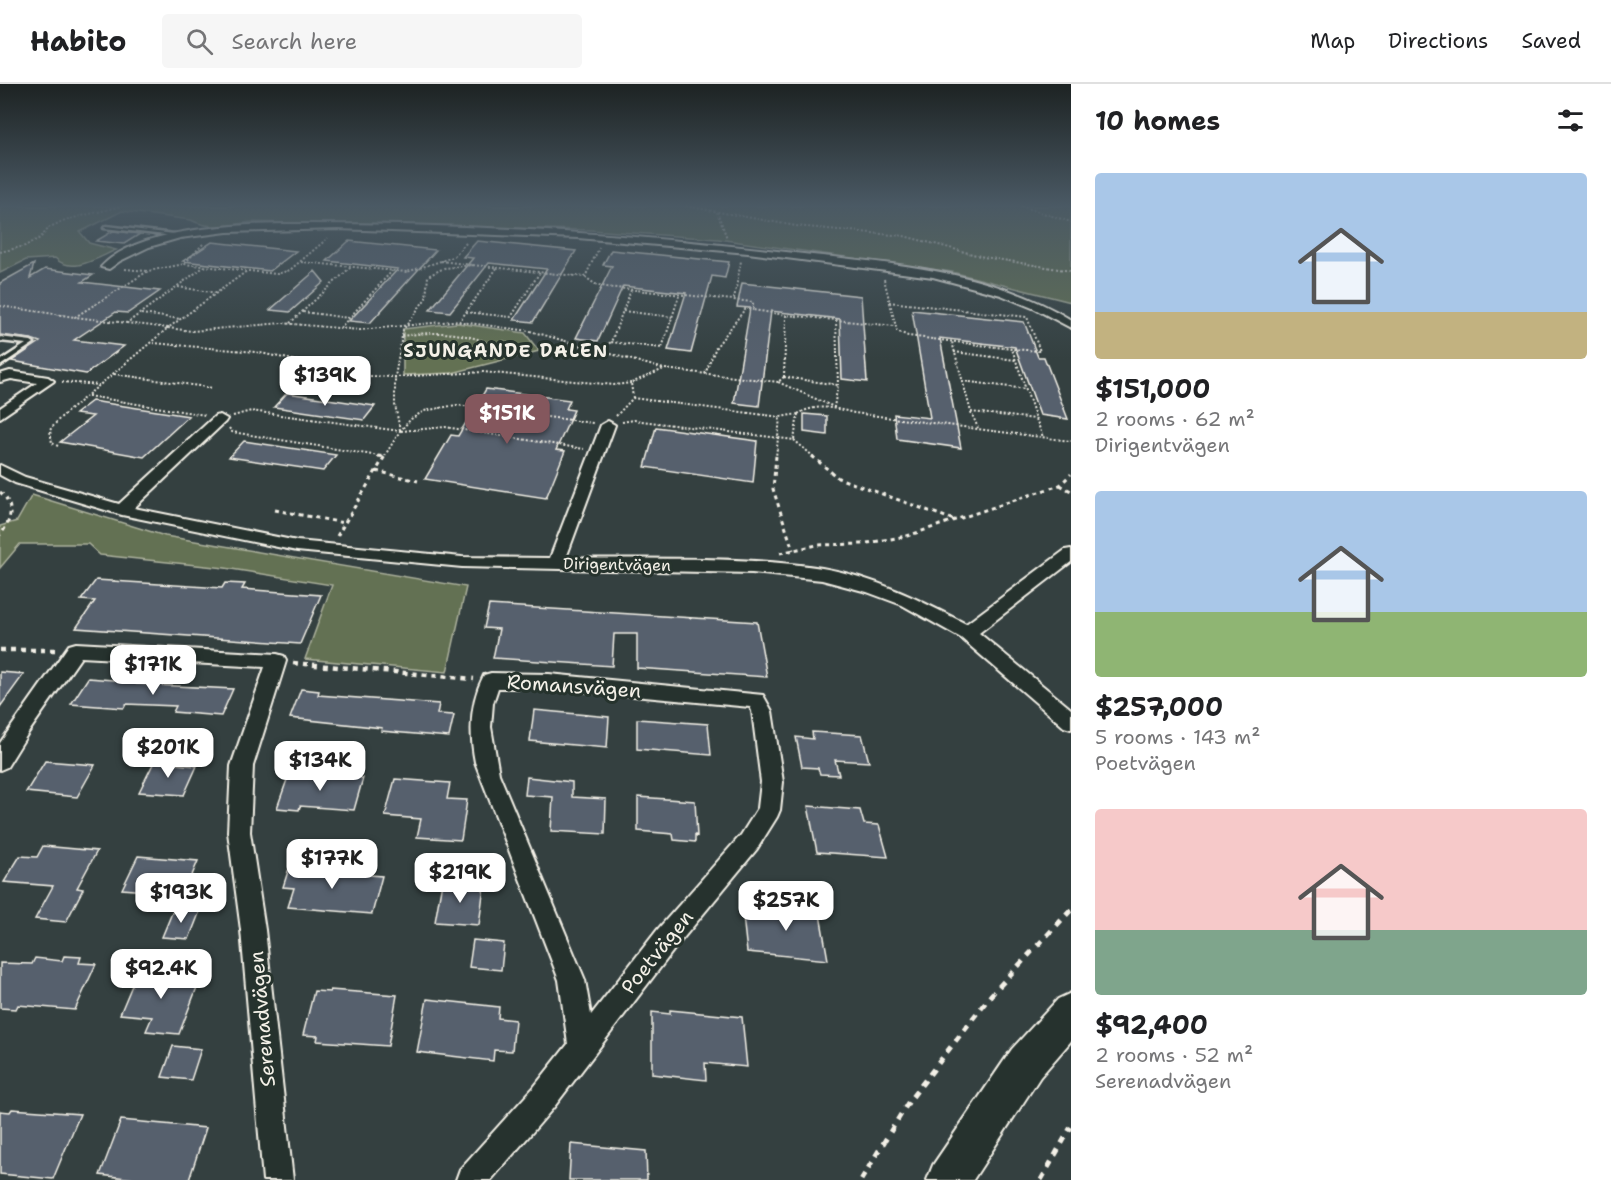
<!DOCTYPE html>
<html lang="en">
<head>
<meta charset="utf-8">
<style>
  :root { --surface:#fff; --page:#f6f6f6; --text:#202124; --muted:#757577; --line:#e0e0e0; --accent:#84575d }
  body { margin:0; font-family:"Shantell Sans",sans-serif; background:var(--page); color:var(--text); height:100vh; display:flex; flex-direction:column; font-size:22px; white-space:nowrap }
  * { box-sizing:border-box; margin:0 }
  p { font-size:20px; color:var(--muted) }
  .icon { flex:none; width:33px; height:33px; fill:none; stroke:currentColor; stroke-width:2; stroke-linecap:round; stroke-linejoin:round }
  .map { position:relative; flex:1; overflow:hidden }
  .panel { display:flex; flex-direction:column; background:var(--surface); width:540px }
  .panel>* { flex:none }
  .price { position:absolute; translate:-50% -51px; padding:0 14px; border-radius:12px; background:#fff; color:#222; font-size:20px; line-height:39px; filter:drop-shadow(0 2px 3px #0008) }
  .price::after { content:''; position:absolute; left:50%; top:36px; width:18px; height:14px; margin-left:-9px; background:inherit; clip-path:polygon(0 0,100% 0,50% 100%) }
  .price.selected { background:var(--accent); color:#fff }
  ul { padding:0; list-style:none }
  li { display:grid; align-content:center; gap:12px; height:318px; padding:0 24px }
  li span { display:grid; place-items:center; height:186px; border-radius:6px; color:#555 }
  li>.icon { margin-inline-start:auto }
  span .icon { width:108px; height:108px; fill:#fffc; stroke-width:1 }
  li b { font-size:26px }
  h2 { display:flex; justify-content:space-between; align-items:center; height:72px; padding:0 24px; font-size:26px }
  header { display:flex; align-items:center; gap:36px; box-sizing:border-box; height:84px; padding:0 30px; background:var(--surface); border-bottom:2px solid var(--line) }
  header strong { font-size:28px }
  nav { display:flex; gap:33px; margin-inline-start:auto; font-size:21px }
  .search { width:420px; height:54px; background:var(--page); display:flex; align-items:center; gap:15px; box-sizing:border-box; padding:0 21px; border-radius:6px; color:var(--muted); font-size:22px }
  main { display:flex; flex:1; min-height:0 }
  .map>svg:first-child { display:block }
</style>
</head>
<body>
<header>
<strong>Habito</strong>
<div class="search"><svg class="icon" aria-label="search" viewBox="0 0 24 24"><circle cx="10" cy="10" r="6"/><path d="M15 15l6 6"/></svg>Search here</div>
<nav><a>Map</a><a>Directions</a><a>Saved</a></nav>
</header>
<main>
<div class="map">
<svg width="1071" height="1096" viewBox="0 0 1071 1096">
  <rect width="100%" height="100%" fill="#344040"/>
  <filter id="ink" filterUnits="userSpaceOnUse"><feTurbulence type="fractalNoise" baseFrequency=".0167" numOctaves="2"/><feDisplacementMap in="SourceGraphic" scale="12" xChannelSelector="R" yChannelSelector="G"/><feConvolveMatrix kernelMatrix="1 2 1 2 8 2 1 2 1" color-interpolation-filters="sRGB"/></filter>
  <g filter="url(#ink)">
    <path fill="#647152" stroke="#acb19d" stroke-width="1.5" d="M0,122H1071V218L952,188L718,155L590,146L251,138C232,141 209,146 191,136L122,127L80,148L89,159L116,166C97,174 72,191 55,174L26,176L0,189Z
      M457,239L525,249L539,267L452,289L403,291V245Z
      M32,411L165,452L466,503L447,588L305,575L332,501L225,484L100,471L88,460H20L0,484V442L17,437Z"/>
    <path fill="#56606d" stroke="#f4f1e8" stroke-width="1.5" d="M113,147L140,150L124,160L96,157Z
      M349,157L436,166L370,239L349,237L398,185L327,177Z
      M477,157L576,167L533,238L514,236L547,185L489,179L450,228L430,226L473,174L463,173Z
      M212,158L296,167L270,187L183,177Z
      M611,166L729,178L725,194L712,192L691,269L668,266L686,209L623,202L598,257L576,254L612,182L603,181Z
      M34,180L30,194L45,185L93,191L82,198L160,207L128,229L116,228L74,256L124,262L86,290L12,277L40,258L31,255L0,251V199Z
      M315,187L324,198L290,228L270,226Z
      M742,199L861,212L867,298L842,295L840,235L771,227L759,322L734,319L750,224L737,223Z
      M912,226L1024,238L1038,273H1044L1068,335L1040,331L1015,263L940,254L961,364L897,355L894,330L930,334Z
      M486,305L570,316L566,325L574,326L556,366L565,367L546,414L425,395L451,351L458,352Z
      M287,309L375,322L364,336L274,323Z
      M92,317L189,332L144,373L60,358L93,332L75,330Z
      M804,330L827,332V351L804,348Z
      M656,343L757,357L753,399L645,383Z
      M244,357L336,371L323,387L229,373Z
      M96,496L222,504L225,499L245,500L242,505L321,511L300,560L76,544L95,517L81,516Z
      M489,521L757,538L767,593L637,584V550H614L612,582L493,574L499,545L484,544Z
      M0,588L24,590L0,623Z
      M88,594L139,598L137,600L233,605L221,632L173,628L176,622L126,620L124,624L71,620Z
      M301,605L319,607L318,611L439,620L437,630L454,631L449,653L381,647L382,644L290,634Z
      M534,626L609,633L607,664L530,657Z
      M637,635L708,640L711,671L637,665Z
      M812,648L862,651L869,678L835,676L839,691L820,690L818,684L802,683L796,653L813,655Z
      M45,677L95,681L77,713L26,708Z
      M154,678L197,682L184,711L139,708Z
      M289,690L363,694L354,726L300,722L299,726L277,724Z
      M527,693L572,698V713L606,715L605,750L551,747L553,713L525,711Z
      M395,695L450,699L447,715L467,716L461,756L417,753L421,735L385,732Z
      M638,713L695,717L697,752L695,751V758L674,756L673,750L638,747Z
      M808,722L860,726L864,740L879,741L888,773L817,768Z
      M43,762L97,767L77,804L83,805L66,838L35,835L53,802L4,798L20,772L37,773Z
      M138,772L198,777L184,810L122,805Z
      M290,781L319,784V787L382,792L372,830L288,823L294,804L283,803Z
      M442,798L484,802L479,841L435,838Z
      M786,815L802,816L804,825H819L828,876L747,868L743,832H754L753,827L767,828L766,821L787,823Z
      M174,824L200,827L189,855L162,853Z
      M473,856L504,859L501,886L469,883Z
      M64,872L81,873L79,879L96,880L75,926L18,921L16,925L0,924V879L32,880L35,874L62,877Z
      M138,887L201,893L179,950L146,947L152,933L120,930Z
      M330,906L397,911L388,962L317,957L318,952L303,951L314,907L330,908Z
      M427,915L499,923L498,934L515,936L512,967L494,966L493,977L417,968Z
      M670,926L742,933L747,983L705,979L706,996L652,990V928L670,930Z
      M173,962L201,965L191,996L162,993Z
      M12,1025L80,1030L53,1095L0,1090V1027L10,1028Z
      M121,1036L206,1044L189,1096H144L100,1091Z
      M571,1060L646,1067L647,1096H569Z"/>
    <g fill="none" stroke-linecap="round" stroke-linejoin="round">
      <defs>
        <path id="lane" d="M106,142L183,151L185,152L183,153L104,144Z
          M0,253L31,257L34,259L0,282V277L26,260L0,257Z"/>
        <path id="street" d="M283,140C451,139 619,148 786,168C882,179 987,184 1071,236V244L1035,225L1001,211L933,193L748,169L578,154L338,145L227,148L180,154L149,163L120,177L109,185L101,183C137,144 233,141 283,140Z
          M10,287L48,293L54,297L0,334V324L37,299L11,295L0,298V290Z
          M220,331L227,335L225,338L134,424L297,457L462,473L550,474L601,341L608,337L615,341L566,474C647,476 742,471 822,484C874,493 920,516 966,540L1065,466L1071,465V478L979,549L1071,625V645L1064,643L961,554L902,521L867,508L822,496L752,489L462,483L297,467L122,431L15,399L0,391V381L25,393L119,420L215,332Z
          M76,559L277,570L284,572L286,577L253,682L250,748L265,846L293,1096H263L241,846L228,748L231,682L265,583L81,573L28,649L7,683L0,686V659L69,561Z
          M491,589L549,590L763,611L772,627L783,698L780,726L777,733L757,765L676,863L554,1023L491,1096H456L460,1085L534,1003L568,960L559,896L475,678C469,648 470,618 484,591ZM498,604H549L750,623L752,627L761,698L758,724L741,751L658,845L591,931L585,896L499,690L491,643L493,619Z"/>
        <path id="secondary" d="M1071,909V957L1040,993L973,1096H927L933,1081L1012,965L1058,915Z"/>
      </defs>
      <use href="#lane" stroke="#f4f1e8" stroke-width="5"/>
      <use href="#street" stroke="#f4f1e8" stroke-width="4"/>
      <use href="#secondary" stroke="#f4f1e8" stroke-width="4"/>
      <path stroke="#f4f1e8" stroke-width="2" stroke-dasharray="2 2" stroke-linecap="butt" d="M686,122L796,142L904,152L984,173L1071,187
        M1021,122L1071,138
        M717,128L727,154
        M203,160L184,180L277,190L290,186L328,154
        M0,168L25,162L40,154L50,143L65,136L122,122
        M301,178L407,188L453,173L467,158
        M473,181L585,193L599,164
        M205,182L127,239L168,244L247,187
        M125,185L147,187
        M585,193L595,200L606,203L753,218V226L786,231
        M884,195L897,247L908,252L1012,265L1036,335L971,328L952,258
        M178,203L217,209
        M631,206L611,258L662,264L679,212
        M734,215L741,177
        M889,218L1027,233L1040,267L1012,265
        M0,222L75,233
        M623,227L672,233
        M303,228L349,234
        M466,228L511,233L540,188
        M141,230L181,235
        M836,236L838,301
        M459,238L497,184
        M127,239L75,233L148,187L184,180
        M290,239L351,183
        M340,244L392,187
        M153,259L256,268L367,292L395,293L483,288L614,301L631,299
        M491,260L506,257L509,262L491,263
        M401,261C432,264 461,280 492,261C464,247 433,247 402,252
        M599,266L611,258
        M954,268L1016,276
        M114,290L213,304
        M705,290L716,263L745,225L753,226
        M784,293L838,301L834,323L778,298Z
        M784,293L786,231L895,242
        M962,297L1026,305
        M62,298L99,301
        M88,312L205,331
        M633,314L631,299L664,285L778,298
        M971,328L978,344
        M798,330C816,319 835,324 854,329L1071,357
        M798,330L794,356L778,354L780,333Z
        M233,332L251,327L400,347L384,373
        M616,332L633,314L780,333
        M1036,335L1043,353
        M622,338L634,336L778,354L776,373
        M229,344L232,348L385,373
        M400,346L395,321V293L403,246L426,214L428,192L444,184L473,181L441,177
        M400,347L411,335L424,327L456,321L593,339
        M401,347L445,343L584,365
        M794,356L814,373
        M58,362L52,359L50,346L60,334L168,244L192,247L282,239L360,246L453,237L530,247L664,285"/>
      <path stroke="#f4f1e8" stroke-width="3" stroke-dasharray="4 4" stroke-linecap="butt" d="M378,372L385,373
        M776,372L773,405L793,466
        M812,372L838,394L954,436
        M376,387L418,397
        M1060,401L1071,407
        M0,408C15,420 12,437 0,451
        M275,426L344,439
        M337,452L385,372
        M780,469L817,461L862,460L907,452L1060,401L1071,390"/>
      <path stroke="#f4f1e8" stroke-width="4.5" stroke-dasharray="5 5" stroke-linecap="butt" d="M0,566H56
        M293,579L474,595"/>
      <path stroke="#f4f1e8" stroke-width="5" stroke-dasharray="7 7" stroke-linecap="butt" d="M861,1096L909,1017L991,911L1071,826
        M1041,1096L1071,1043"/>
      <use href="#lane" fill="#26332d" fill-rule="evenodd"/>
      <use href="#street" fill="#26332d" fill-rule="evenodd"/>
      <use href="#secondary" fill="#26332d" fill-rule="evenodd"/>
    </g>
  </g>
  <linearGradient id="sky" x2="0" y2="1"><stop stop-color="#1d2323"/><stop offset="0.44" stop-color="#4a5964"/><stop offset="1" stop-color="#4a5964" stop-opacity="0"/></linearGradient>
  <rect width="1071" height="275" fill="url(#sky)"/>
  <g text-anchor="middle" stroke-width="6" stroke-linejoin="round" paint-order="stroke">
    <g font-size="16" fill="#f4f1e8" stroke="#26332d">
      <text transform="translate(617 480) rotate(1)" y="6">Dirigentvägen</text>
    </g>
    <g font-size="18" font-weight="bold" letter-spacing="1.5" fill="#f4f1e8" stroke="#26332d">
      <text x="506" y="273">SJUNGANDE DALEN</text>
    </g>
    <g font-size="20" fill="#f4f1e8" stroke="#26332d">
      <text transform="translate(574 602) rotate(4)" y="7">Romansvägen</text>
      <text transform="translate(657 868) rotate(-51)" y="7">Poetvägen</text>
      <text transform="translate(262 935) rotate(-95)" y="7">Serenadvägen</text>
    </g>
  </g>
</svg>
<b class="price" style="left:325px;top:323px">$139K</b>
<b class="price selected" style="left:507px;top:361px">$151K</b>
<b class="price" style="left:153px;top:612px">$171K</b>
<b class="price" style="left:168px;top:695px">$201K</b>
<b class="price" style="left:320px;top:708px">$134K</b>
<b class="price" style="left:332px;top:806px">$177K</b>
<b class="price" style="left:460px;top:820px">$219K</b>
<b class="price" style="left:181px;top:840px">$193K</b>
<b class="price" style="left:786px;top:848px">$257K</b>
<b class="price" style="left:161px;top:916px">$92.4K</b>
</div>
<section class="panel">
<h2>10 homes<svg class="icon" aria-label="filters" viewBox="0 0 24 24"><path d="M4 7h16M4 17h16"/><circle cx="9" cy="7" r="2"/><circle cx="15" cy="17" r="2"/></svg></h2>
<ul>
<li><span style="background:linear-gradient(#a9c7e8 75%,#c2b280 0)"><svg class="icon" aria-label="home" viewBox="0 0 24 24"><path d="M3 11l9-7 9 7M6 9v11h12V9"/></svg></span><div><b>$151,000</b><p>2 rooms · 62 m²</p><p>Dirigentvägen</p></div></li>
<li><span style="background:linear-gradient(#a9c7e8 65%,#8fb573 0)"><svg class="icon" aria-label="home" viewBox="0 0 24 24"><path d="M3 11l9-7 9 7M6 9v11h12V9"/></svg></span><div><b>$257,000</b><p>5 rooms · 143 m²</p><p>Poetvägen</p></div></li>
<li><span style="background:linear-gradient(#f6c9c9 65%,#7fa58c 0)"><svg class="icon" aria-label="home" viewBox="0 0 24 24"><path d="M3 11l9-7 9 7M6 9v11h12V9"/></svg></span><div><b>$92,400</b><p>2 rooms · 52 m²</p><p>Serenadvägen</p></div></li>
</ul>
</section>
</main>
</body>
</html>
